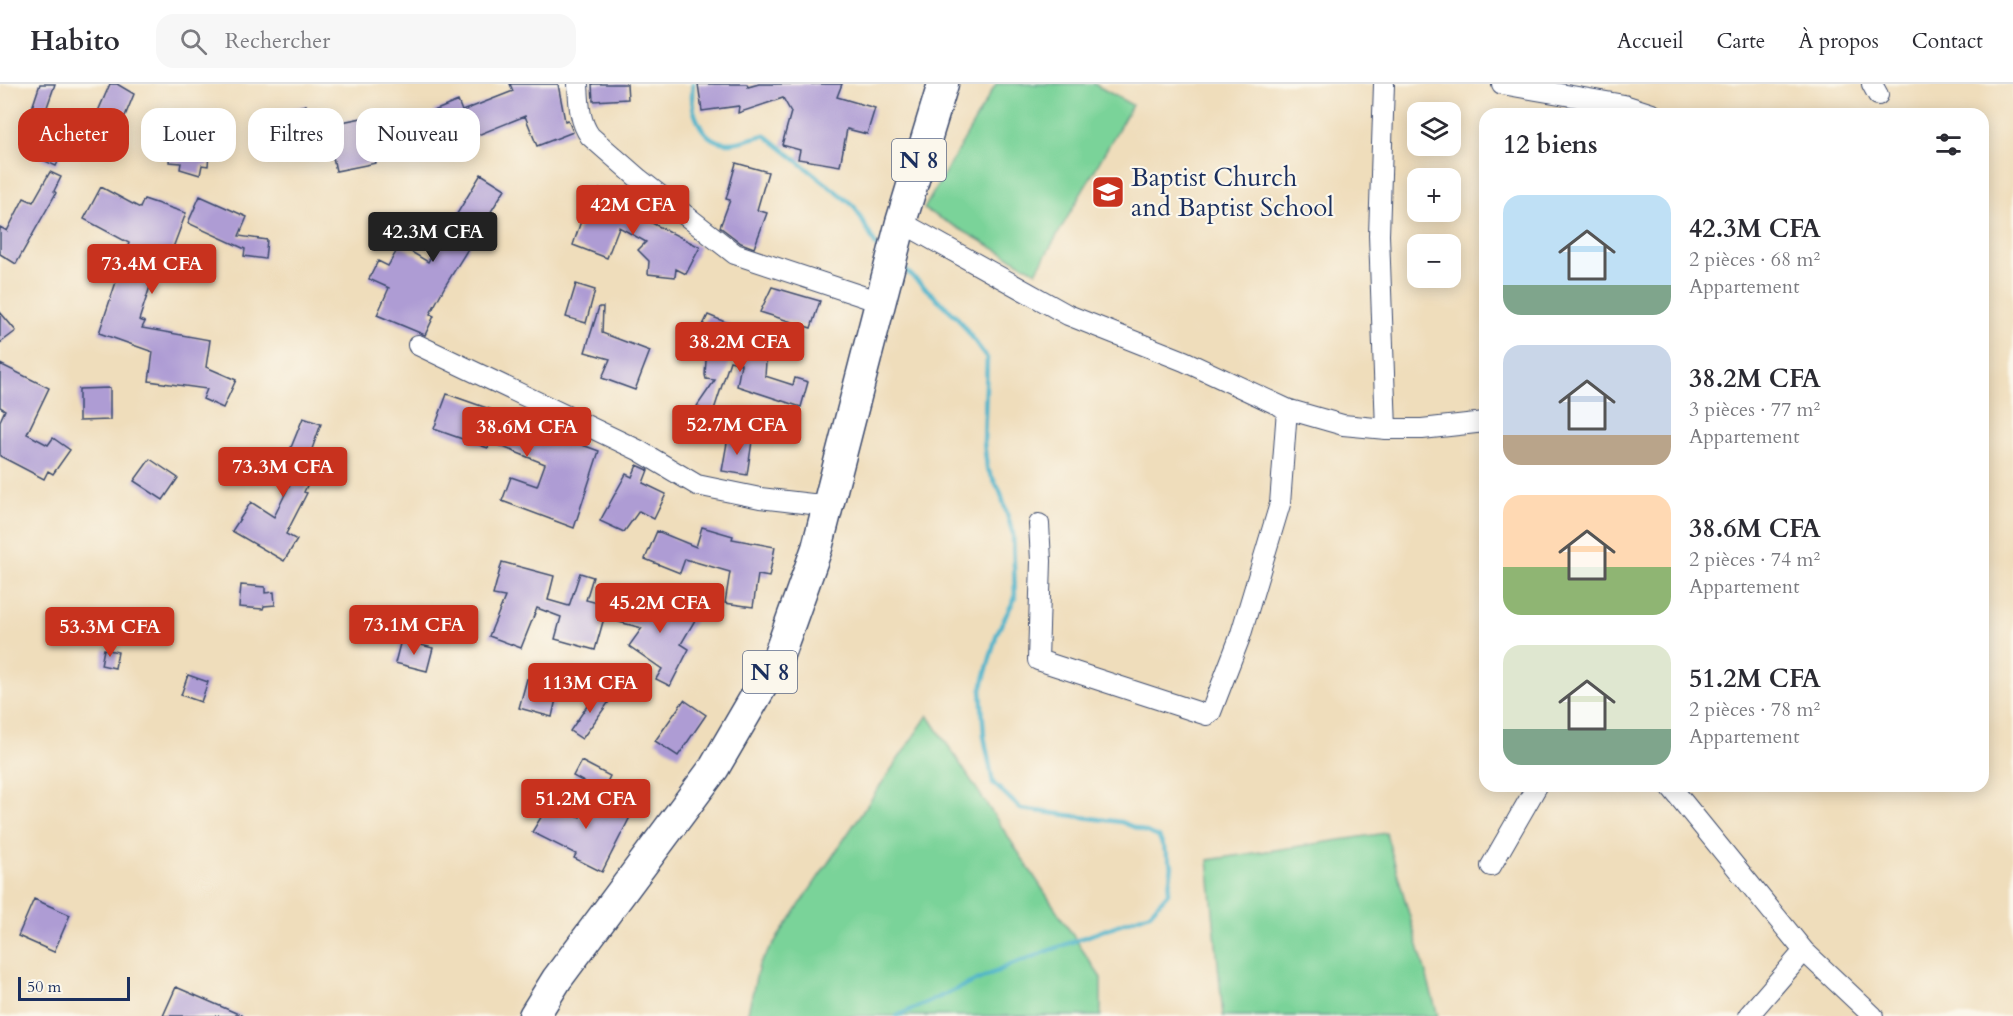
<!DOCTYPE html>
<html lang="fr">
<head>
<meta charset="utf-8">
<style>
  :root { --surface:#fff; --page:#f7f7f7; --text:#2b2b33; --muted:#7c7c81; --line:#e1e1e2; --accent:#c8321e }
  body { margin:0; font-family:Cardo,serif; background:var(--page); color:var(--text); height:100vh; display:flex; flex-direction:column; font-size:22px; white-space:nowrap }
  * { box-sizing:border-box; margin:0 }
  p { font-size:20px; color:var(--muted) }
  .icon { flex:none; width:33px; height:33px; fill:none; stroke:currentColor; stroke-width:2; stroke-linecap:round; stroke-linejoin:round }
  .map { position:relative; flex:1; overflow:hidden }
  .drawer { position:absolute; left:1479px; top:24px; width:510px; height:684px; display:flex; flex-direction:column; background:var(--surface); border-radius:18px; box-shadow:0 3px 15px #0003 }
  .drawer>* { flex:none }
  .top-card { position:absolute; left:18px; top:24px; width:570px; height:54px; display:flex; gap:12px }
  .fabs { position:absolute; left:1407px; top:18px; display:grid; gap:12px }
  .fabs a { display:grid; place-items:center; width:54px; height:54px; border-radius:12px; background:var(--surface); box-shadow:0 3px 15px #0003; font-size:30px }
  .scale { position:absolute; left:18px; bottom:15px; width:112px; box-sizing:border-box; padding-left:6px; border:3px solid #1b2f5e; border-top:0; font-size:16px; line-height:21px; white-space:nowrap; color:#1b2f5e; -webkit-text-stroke:4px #fbf7ec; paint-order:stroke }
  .price { position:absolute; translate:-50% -51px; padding:0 14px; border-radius:6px; background:var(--accent); color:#fff; font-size:20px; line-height:39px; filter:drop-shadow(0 2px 3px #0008) }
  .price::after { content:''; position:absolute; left:50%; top:36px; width:18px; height:14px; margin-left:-9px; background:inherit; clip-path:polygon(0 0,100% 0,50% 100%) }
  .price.active { background:#222; color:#fff }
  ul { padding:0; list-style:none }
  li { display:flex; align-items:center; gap:18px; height:150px; padding:0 24px }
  li span { display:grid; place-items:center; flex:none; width:168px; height:120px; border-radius:18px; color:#555 }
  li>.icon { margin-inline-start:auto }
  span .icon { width:72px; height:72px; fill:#fffc; stroke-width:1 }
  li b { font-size:26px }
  h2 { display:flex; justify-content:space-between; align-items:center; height:72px; padding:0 24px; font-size:26px }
  .tag { padding:0 21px; border-radius:18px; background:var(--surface); box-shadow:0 3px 15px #0003; font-size:21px; line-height:54px }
  .tag.active { background:var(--accent); color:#fff }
  header { display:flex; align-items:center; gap:36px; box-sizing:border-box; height:84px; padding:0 30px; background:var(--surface); border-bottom:2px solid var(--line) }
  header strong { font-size:28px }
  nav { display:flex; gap:33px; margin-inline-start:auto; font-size:21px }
  .search { width:420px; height:54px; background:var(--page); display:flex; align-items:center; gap:15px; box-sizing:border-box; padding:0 21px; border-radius:18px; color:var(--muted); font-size:22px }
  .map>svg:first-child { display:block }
</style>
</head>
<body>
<header>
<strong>Habito</strong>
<div class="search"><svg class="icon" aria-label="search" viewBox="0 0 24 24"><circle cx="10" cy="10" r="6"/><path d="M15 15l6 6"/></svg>Rechercher</div>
<nav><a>Accueil</a><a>Carte</a><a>À propos</a><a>Contact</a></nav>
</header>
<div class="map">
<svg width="2013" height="932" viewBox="0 0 2013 932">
  <rect width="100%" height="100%" fill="#fbf7ec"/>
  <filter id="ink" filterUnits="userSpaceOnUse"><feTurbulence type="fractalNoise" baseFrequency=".0167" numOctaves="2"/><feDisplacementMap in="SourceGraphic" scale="12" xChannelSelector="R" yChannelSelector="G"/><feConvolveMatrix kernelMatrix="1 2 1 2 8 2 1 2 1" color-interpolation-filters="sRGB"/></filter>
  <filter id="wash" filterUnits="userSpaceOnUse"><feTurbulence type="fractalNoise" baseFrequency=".008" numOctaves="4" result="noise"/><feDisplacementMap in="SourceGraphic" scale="24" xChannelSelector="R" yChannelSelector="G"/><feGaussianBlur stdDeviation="1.35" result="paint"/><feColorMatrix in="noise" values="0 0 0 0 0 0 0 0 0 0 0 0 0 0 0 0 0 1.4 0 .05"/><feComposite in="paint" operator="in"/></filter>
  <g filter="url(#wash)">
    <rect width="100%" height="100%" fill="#efddbb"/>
    <path fill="#7ad399" stroke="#4a817c" stroke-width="1.5" d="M996,0H1094L1132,21L1036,188L924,125Z
      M928,631L1101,894V932H747L759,881Z
      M1386,749L1438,932H1223L1208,776Z"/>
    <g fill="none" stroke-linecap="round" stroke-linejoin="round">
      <path stroke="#4bb3ca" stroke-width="4.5" d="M693,0C689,24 699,57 727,59C738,60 754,53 765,51L854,122L878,165L882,169
        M897,932L1013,880L1150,829L1168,809L1172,782L1159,753L1121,738L1021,725L993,699L984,652L981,606L997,549L1015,514L1013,450L1000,407L987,384L984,358L987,274L957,233L901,182"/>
    </g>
    <g id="blocks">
      <path fill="#ae9cd4" d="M40,0H55L38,49L25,45Z
        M110,0H117L134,10L121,42L113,38L106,66L90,62L99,25Z
        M510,0H558L565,37L568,36L573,48L537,62L525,32L448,63L434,27L458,17L462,27L513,7Z
        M592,0H627L628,15L593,17Z
        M698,0H747L748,3L759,0H842L837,13L875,24L867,50L847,45L840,82L798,75L800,66L782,61L791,28L783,14L738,29L739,22L702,27Z
        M306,21L312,44L367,33L376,79L336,87L329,54L287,66L276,29Z
        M42,51L65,63L56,82L32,71Z
        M171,54L210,57L208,82L202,81L200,91L180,85L181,79L169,78Z
        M736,79L768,88L757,126L767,129L754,164L741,159L720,143L730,116L726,115Z
        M50,88L61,93L54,107L56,109L16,180L0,170V143L7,147L24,114L33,118Z
        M481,90L505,105L445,202L430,230L434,232L425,251L377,231L389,204L369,195L378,177L388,182L400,161L428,178Z
        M101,103L140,124L144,115L186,129L171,169L162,166L139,236L145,238L142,244L210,256L206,283L236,296L223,324L203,315L207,305L149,297L153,268L99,249L129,159L84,135Z
        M600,105L633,126L632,129L700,163L686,190L676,185L675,193L648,190L649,177L638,166L646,158L619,143L607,174L573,161L583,131Z
        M200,112L247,133L239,152L267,156L265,175L244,172L245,165L188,139Z
        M576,200L595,206L586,239L566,233Z
        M772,203L820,217L811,244L760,228Z
        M599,223H603L602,249L650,267L635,306L602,294L610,275L585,268Z
        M0,228L16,247L0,259Z
        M708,231L730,240L720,261L767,264L765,292L793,301L795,294L808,298L801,323L737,302L741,280L730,277L706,350L693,346L700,324L697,322L715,296L706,295L705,291L708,248L701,245Z
        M0,280L49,304L27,350L48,361L53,354L70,366L53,390L48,387L44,395L0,372V337L5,326L0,323Z
        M110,304V336L79,337V305Z
        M447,310L501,329L555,353V351L599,367L574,444L502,417L511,393L537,402L545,380L490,358L488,364L434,345Z
        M303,334L321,340L308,376L317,380L304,408L307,409L286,450L297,456L284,477L232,447L251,418L274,433L291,398L279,393Z
        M728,353L752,357L747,391L722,387Z
        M150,375L178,394L163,416L134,397Z
        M637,381L648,386L643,399L666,410L654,435L639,427L624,448L600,437L626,390L632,393Z
        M702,443L733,452L732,455L775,463L769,493L758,491L753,523L725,519L730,488L685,475L680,489L645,475L657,447L696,463Z
        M502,478L554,492L548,516L569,522L580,489L593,493L586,516L602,520L601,526L606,527L595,566L555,555L561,533L537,524L521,564L489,552L505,513L493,511Z
        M241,501L265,503V509L274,508L275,521L264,522L263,525L239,523Z
        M640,508L668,527L674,517L698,531L681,560L689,565L670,602L656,595L662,585L629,562L642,544L619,538Z
        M401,556L433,564L427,587L395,579Z
        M104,565L118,568L115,584L101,581Z
        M188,591L208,598L201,618L181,611Z
        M527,595L540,598L537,610L556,615L552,633L519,624Z
        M598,606L611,615L582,655L570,647Z
        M684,616L706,631L678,672L655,657Z
        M581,677L610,692L602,708L573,692Z
        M594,708L632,729L602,788L574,774L576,770L532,748L551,717L580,733Z
        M34,815L70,831L54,868L18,852Z
        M176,903L243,932H163Z"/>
    </g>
  </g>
  <g filter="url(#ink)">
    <use href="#blocks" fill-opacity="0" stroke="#3b496c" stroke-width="1.5"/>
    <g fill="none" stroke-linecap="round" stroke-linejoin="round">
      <defs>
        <path id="minor" d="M578,0C579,18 579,37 590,52L639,95L735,170L880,218
          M1384,0L1379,151L1386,345
          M1502,0L1624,21L1652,30
          M1872,0L1878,11
          M901,138L1068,231L1184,277L1287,325L1343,341L1386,345H1422L1485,338
          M418,261L638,366L697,401L760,414L829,422
          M1039,440L1041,477L1038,576L1207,631L1211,628L1240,553L1280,420L1287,325
          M1670,702L1804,867L1873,932
          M1491,782L1537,702
          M1748,932L1804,867"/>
        <path id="highway" d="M534,932L557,895L714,684L777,576L817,464L901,138L943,0"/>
      </defs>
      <use href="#minor" stroke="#3b496c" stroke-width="22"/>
      <use href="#highway" stroke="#3b496c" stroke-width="33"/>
      <use href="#minor" stroke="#fff" stroke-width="20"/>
      <use href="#highway" stroke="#fff" stroke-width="30"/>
    </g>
  </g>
  <defs>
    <symbol id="school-square" viewBox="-11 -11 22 22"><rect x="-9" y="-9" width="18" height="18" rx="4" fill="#c8321e" stroke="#fbf7ec"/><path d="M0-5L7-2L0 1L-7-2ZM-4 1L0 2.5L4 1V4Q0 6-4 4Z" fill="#fff"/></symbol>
  </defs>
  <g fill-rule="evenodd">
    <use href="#school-square" x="1089" y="89" width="38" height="38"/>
  </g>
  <g text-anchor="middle" stroke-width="4.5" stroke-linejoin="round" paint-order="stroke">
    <g fill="#fbf7ec" stroke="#5e6b89" stroke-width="1.5">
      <rect x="892" y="55" width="54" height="42" rx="4.5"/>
      <rect x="743" y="567" width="54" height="42" rx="4.5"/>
    </g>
    <g font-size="24" font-weight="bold" fill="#1b2f5e">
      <text x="919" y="84">N 8</text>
      <text x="770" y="596">N 8</text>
    </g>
    <g font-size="26" fill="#1b2f5e" stroke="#fbf7ec" text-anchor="start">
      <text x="1131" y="102">Baptist Church<tspan x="1131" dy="30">and Baptist School</tspan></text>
    </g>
  </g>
</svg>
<div class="fabs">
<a><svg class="icon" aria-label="layers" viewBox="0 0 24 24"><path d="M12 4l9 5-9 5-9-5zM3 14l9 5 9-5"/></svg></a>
<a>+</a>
<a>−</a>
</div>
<div class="scale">50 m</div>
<b class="price" style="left:633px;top:152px">42M CFA</b>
<b class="price active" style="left:433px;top:179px">42.3M CFA</b>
<b class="price" style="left:152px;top:211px">73.4M CFA</b>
<b class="price" style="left:740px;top:289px">38.2M CFA</b>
<b class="price" style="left:737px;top:372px">52.7M CFA</b>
<b class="price" style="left:527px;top:374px">38.6M CFA</b>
<b class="price" style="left:283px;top:414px">73.3M CFA</b>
<b class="price" style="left:660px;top:550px">45.2M CFA</b>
<b class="price" style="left:414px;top:572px">73.1M CFA</b>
<b class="price" style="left:110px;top:574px">53.3M CFA</b>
<b class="price" style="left:590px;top:630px">113M CFA</b>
<b class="price" style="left:586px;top:746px">51.2M CFA</b>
<div class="top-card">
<a class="tag active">Acheter</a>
<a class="tag">Louer</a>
<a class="tag">Filtres</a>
<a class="tag">Nouveau</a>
</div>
<section class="drawer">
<h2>12 biens<svg class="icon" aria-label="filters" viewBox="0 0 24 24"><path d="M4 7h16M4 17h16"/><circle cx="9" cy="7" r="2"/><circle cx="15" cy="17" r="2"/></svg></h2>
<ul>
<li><span style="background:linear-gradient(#bfe0f5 75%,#7fa58c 0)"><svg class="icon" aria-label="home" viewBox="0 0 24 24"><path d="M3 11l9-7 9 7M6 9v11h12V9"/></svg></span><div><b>42.3M CFA</b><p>2 pièces · 68 m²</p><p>Appartement</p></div></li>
<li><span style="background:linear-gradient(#c9d6e8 75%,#b9a48a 0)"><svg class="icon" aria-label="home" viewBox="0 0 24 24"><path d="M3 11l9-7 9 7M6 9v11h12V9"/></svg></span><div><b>38.2M CFA</b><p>3 pièces · 77 m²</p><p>Appartement</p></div></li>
<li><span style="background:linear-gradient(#ffd9b3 60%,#8fb573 0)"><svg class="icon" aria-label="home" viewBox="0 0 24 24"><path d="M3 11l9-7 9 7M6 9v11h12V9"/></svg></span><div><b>38.6M CFA</b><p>2 pièces · 74 m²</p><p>Appartement</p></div></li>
<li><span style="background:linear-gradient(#dfe7d0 70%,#7fa58c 0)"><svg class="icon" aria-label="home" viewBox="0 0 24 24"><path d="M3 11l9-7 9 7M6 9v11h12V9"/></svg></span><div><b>51.2M CFA</b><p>2 pièces · 78 m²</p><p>Appartement</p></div></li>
</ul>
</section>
</div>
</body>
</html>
